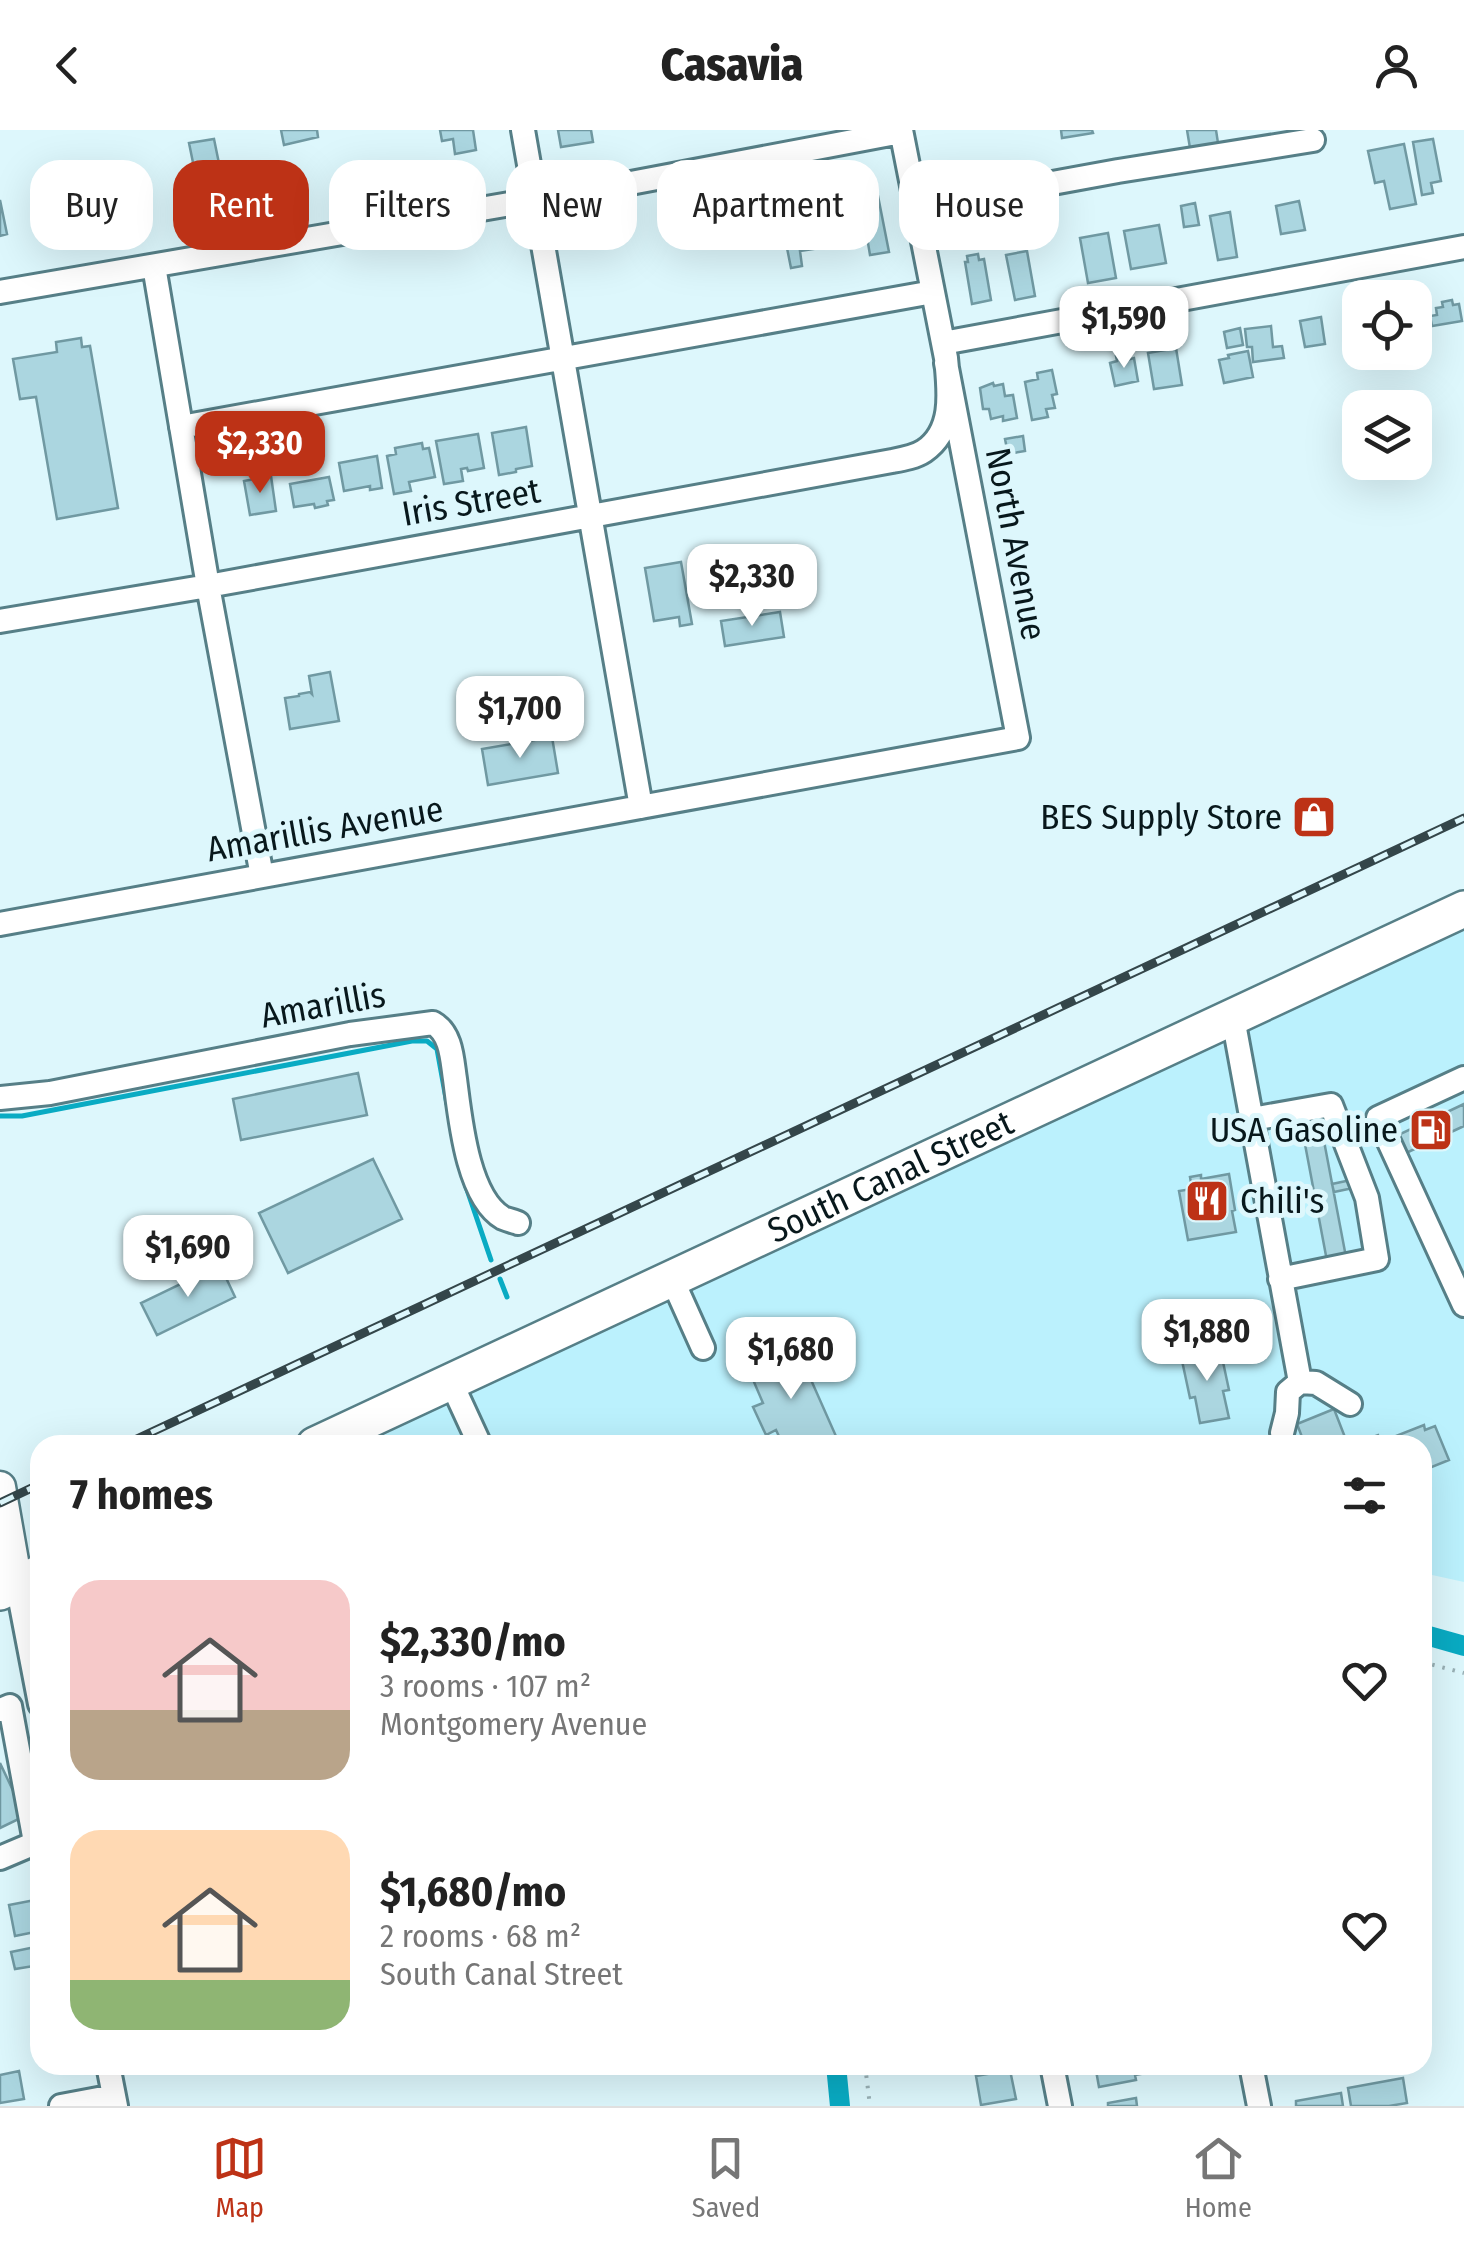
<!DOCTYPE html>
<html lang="en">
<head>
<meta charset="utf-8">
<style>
  :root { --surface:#fff; --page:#f2f2f2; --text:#222; --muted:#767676; --line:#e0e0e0; --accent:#bd3216 }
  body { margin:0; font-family:"Fira Sans Condensed",sans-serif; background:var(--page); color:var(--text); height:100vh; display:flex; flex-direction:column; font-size:38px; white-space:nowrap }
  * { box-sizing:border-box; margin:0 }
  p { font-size:32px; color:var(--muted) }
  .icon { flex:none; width:55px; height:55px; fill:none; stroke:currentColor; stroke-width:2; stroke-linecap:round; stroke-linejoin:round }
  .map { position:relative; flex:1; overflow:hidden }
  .details { position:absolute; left:30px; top:1305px; width:1402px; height:640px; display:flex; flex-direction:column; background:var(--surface); border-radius:30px; box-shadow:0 10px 40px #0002 }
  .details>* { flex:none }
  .top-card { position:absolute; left:30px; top:30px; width:1405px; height:90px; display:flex; gap:20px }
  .buttons { position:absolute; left:1342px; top:150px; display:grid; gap:20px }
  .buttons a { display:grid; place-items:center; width:90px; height:90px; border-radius:20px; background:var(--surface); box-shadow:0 10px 40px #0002; font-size:50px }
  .price { position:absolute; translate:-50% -85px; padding:0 22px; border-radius:20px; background:#fff; color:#222; font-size:32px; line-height:65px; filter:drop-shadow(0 2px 5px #0008) }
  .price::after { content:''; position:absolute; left:50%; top:60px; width:30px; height:22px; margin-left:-15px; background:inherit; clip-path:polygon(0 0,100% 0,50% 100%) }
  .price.on { background:var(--accent); color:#fff }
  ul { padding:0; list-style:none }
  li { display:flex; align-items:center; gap:30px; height:250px; padding:0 40px }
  li span { display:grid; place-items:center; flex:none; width:280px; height:200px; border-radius:30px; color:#555 }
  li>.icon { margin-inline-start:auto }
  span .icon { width:120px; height:120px; fill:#fffc; stroke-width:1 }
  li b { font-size:42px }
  h2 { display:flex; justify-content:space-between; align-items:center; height:120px; padding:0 40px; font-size:42px }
  .tag { padding:0 35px; border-radius:30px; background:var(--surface); box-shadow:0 10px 40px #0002; font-size:35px; line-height:90px }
  .tag.on { background:var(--accent); color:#fff }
  header { display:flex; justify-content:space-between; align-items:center; height:130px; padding:0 40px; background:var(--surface); font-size:45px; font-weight:800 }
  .dock { display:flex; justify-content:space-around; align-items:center; height:140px; border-top:2px solid var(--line); background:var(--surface); font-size:28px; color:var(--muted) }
  .dock a { display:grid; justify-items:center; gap:5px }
  .dock .on { color:var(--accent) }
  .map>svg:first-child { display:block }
</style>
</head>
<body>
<header><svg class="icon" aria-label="back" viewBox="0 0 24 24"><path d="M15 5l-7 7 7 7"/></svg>Casavia<svg class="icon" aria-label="person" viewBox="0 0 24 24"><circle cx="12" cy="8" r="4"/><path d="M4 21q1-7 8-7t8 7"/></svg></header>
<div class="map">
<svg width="1464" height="1976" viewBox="0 0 1464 1976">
  <rect width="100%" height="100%" fill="#ddf7fc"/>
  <path fill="#bbf1fd" d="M1464,779V1452L1423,1443L1422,1315H315Z"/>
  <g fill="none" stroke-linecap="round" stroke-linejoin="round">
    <path stroke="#09abc3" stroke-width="5" d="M0,986H22L412,911H427L437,919L447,974
      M463,1048L491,1130
      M500,1149L507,1167"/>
    <path stroke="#09abc3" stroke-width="20" d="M1422,1504L1464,1516
      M836,1935L840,1976"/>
  </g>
  <path fill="#abd6e0" stroke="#7099a2" stroke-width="2.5" d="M281,0H317L318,7L284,15Z
    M440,0H473L476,20L455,24L453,9L442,11Z
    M558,0H591L593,12L561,17Z
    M1061,0H1092L1093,3L1062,8Z
    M1187,0H1216L1218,13L1190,18Z
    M214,9L223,53L198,57L189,13Z
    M1433,9L1441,51L1431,53L1433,63L1422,65L1413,12Z
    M1404,14L1416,74L1390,79L1384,51L1375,53L1368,21Z
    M860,61L861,69L878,66L889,122L870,125L867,107L852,110L843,65Z
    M0,70L7,104L0,106Z
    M1299,71L1305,100L1281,104L1276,76Z
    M1195,73L1199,95L1184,97L1181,76Z
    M815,76L816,79L837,76L841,99L817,104L820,118L800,121L802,136L791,138L780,83Z
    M1230,82L1237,127L1218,130L1210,86Z
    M1159,95L1166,133L1131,139L1124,101Z
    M1108,103L1116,148L1088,153L1080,108Z
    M1027,121L1035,166L1015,170L1006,125Z
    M978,124L979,130L984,129L991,170L972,174L965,132H968L967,126Z
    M1452,170L1453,175L1459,174L1462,191L1432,196L1430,186L1437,185L1436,178L1443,177L1442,172Z
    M1321,187L1325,214L1305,217L1300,191Z
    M1271,196L1273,217L1282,216L1284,228L1253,232L1252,217H1247L1245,199Z
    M1240,198L1243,215L1227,218L1224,202Z
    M81,208L82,217L90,216L118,378L57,389L36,267L20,269L13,229L57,222L56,212Z
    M1176,218L1182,255L1154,259L1148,223Z
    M1248,221L1253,247L1224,253L1219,230L1229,228L1228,225Z
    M1126,225L1127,230L1134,228L1138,251L1115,256L1110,233L1117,231L1116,226Z
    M1052,240L1057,264L1052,265L1055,278L1046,279L1048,287L1032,290L1025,252L1038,249L1037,243Z
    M993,253L994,256L1003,254L1005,266L1013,265L1017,288L1003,291V286L991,289L989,279H983L980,258Z
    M526,297L532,336L516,339V342L499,345L492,303Z
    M478,304L484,338L468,341L467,338L461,339L463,351L444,354L436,311Z
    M1023,306L1025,321L1008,324L1005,309Z
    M422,313L423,319L429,318L435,347L409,352L411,361L394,364L387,326L396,324L395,318Z
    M377,326L382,358L370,360V356L344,361L339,333Z
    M271,346L276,381L250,385L244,351Z
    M329,347L334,370L327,371L328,375L315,378L314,374L294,377L290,354Z
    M681,432L692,494L680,496L679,487L654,491L645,438Z
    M780,482L784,507L725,516L721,491Z
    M330,542L339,591L290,599L285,568L299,566V564L310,562L312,564L309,546Z
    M552,607L558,643L488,655L482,619Z
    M358,943L367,985L241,1010L233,969Z
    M1464,974V996L1406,1023L1398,1005Z
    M1320,990L1346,1127L1327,1131L1301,993Z
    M373,1029L402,1089L288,1143L259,1083Z
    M1229,1044L1235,1080L1232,1081L1236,1102L1188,1110L1179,1061L1192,1059L1190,1047L1201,1045V1049Z
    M1351,1050L1353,1058L1334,1062L1332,1054Z
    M220,1135L235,1167L157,1205L141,1173Z
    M796,1216L839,1313L834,1315H783L776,1300L766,1305L753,1277L763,1273L748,1238Z
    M1220,1218L1229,1260L1223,1261L1229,1288L1200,1293L1195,1267L1190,1268L1181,1226Z
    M1334,1279L1348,1315H1305L1297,1294Z
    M1424,1295L1425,1300L1435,1296L1449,1330L1422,1341V1315H1352L1378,1305L1381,1312Z
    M0,1633L25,1686L0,1698Z
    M40,1769V1801L15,1806L9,1775Z
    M40,1816V1835L15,1839L11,1822Z
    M1095,1935H1144L1146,1943L1135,1945L1136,1950L1099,1957Z
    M1192,1935H1218L1219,1937L1193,1941Z
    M1010,1940L1016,1969L981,1975L976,1946Z
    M19,1941L24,1969L0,1973V1945Z
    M1403,1948L1407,1973L1389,1976H1351L1348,1958Z
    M1341,1963L1343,1976H1296V1971Z
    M1136,1968L1137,1976H1108V1973Z"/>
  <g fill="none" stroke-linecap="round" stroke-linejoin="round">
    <defs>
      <path id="minor" d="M523,0L641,677
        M916,78L1118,41L1313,10
        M154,136L208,456L262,746
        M0,162L620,55L901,2
        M943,213L1464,117
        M181,297L933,162
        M0,491L208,456L892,331C903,329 915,327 924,321C955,300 949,260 946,228L901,0
        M0,794L1018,608L946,233
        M1233,888L1300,1252L1288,1262L1287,1283L1282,1303
        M1464,948L1378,988L1464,1175
        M0,968L50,963L350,904L433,893C452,904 452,930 455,949C460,987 467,1067 503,1088C505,1089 516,1092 518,1093
        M1252,989L1331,975L1367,1068L1377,1129L1280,1149
        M672,1149L703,1218
        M451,1252L480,1315
        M1300,1252L1316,1253L1350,1274
        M17,1454L40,1574
        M0,1580L10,1576L35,1712
        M0,1728L40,1711
        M108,1935L116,1976
        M1052,1935L1060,1976
        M1251,1935L1259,1976
        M61,1976L114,1966"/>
      <path id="major" d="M0,1357L17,1454"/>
      <g id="highway">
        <path id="s1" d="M315,1315L1464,779"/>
        <path d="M0,1462L40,1443"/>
      </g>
    </defs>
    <use href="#minor" stroke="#567f87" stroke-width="28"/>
    <use href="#major" stroke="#567f87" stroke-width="35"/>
    <use href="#highway" stroke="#567f87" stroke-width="40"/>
    <path stroke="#99b0b5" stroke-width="4" stroke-dasharray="2.5 8" stroke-linecap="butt" d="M1422,1532L1464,1543
      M865,1935L870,1976"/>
    <use href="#minor" stroke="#fff" stroke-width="22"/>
    <use href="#major" stroke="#fff" stroke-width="30"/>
    <use href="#highway" stroke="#fff" stroke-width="35"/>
    <defs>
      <path id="rail" d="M124,1315L1464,688
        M0,1373L40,1354"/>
    </defs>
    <use href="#rail" stroke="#34464a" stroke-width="9"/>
    <use href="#rail" stroke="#ddf7fc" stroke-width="5" stroke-dasharray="15" stroke-linecap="butt"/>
  </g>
  <defs>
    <symbol id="shop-square" viewBox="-11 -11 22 22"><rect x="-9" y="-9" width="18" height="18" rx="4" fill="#bd3216" stroke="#ddf7fc"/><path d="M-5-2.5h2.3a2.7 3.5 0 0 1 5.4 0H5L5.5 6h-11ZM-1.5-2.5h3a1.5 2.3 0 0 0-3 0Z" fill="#fff"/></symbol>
    <symbol id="fuel-square" viewBox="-11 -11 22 22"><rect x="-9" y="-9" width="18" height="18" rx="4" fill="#bd3216" stroke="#ddf7fc"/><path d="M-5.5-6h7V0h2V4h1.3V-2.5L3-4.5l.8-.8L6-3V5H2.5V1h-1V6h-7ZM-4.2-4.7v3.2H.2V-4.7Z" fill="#fff"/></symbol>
    <symbol id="restaurant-square" viewBox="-11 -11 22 22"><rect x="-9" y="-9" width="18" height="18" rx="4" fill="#bd3216" stroke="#ddf7fc"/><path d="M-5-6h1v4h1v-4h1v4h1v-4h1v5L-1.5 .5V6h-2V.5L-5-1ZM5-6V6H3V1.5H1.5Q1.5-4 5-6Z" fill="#fff"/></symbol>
  </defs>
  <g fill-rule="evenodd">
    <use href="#shop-square" x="1289" y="662" width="50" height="50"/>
    <use href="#fuel-square" x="1406" y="975" width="50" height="50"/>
    <use href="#restaurant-square" x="1182" y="1046" width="50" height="50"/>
  </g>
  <g text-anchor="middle" stroke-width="10" stroke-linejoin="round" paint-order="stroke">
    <g font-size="35" fill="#08181c" stroke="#ddf7fc">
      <text transform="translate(471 372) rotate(-10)" y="12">Iris Street</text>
      <text transform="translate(1016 414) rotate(79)" y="12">North Avenue</text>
      <text transform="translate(325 699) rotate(-10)" y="12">Amarillis Avenue</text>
      <text transform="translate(323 875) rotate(-10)" y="12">Amarillis</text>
      <text dy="12" stroke="none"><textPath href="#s1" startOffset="635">South Canal Street</textPath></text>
    </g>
    <g font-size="35" fill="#08181c" stroke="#ddf7fc" text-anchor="end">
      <text x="1282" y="699">BES Supply Store</text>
      <text x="1398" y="1012">USA Gasoline</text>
      <text x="1240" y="1083" text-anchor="start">Chili's</text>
    </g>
  </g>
</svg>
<div class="buttons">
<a><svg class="icon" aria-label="locate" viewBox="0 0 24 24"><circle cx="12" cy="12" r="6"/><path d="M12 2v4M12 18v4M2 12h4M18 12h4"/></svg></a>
<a><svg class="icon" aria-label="layers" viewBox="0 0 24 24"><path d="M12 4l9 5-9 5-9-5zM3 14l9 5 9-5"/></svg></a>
</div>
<b class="price" style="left:1124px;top:241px">$1,590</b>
<b class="price on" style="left:260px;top:366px">$2,330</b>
<b class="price" style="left:752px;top:499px">$2,330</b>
<b class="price" style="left:520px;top:631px">$1,700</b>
<b class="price" style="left:188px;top:1170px">$1,690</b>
<b class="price" style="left:1207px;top:1254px">$1,880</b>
<b class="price" style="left:791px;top:1272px">$1,680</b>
<div class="top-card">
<a class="tag">Buy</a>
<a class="tag on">Rent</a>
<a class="tag">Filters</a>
<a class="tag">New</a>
<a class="tag">Apartment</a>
<a class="tag">House</a>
</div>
<section class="details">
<h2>7 homes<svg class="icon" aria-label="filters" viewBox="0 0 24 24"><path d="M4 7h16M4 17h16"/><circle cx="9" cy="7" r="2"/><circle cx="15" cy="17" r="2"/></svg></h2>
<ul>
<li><span style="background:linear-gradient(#f6c9c9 65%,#b9a48a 0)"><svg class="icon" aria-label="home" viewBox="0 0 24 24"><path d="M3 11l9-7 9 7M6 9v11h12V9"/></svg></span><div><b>$2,330/mo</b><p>3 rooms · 107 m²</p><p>Montgomery Avenue</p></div><svg class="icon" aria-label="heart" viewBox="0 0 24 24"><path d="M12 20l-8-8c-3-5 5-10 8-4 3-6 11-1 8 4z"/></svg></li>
<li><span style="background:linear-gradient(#ffd9b3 75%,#8fb573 0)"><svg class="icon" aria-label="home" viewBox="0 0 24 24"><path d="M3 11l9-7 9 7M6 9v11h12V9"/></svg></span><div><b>$1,680/mo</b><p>2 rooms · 68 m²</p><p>South Canal Street</p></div><svg class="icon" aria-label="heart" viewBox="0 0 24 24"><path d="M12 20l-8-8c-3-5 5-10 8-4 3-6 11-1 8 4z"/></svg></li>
</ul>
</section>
</div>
<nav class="dock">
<a class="on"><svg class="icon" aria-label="map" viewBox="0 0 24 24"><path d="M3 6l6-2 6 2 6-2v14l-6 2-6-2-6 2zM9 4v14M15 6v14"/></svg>Map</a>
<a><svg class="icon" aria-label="saved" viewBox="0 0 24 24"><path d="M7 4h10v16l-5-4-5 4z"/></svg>Saved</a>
<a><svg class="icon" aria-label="home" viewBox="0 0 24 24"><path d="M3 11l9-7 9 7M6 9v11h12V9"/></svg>Home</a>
</nav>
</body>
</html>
